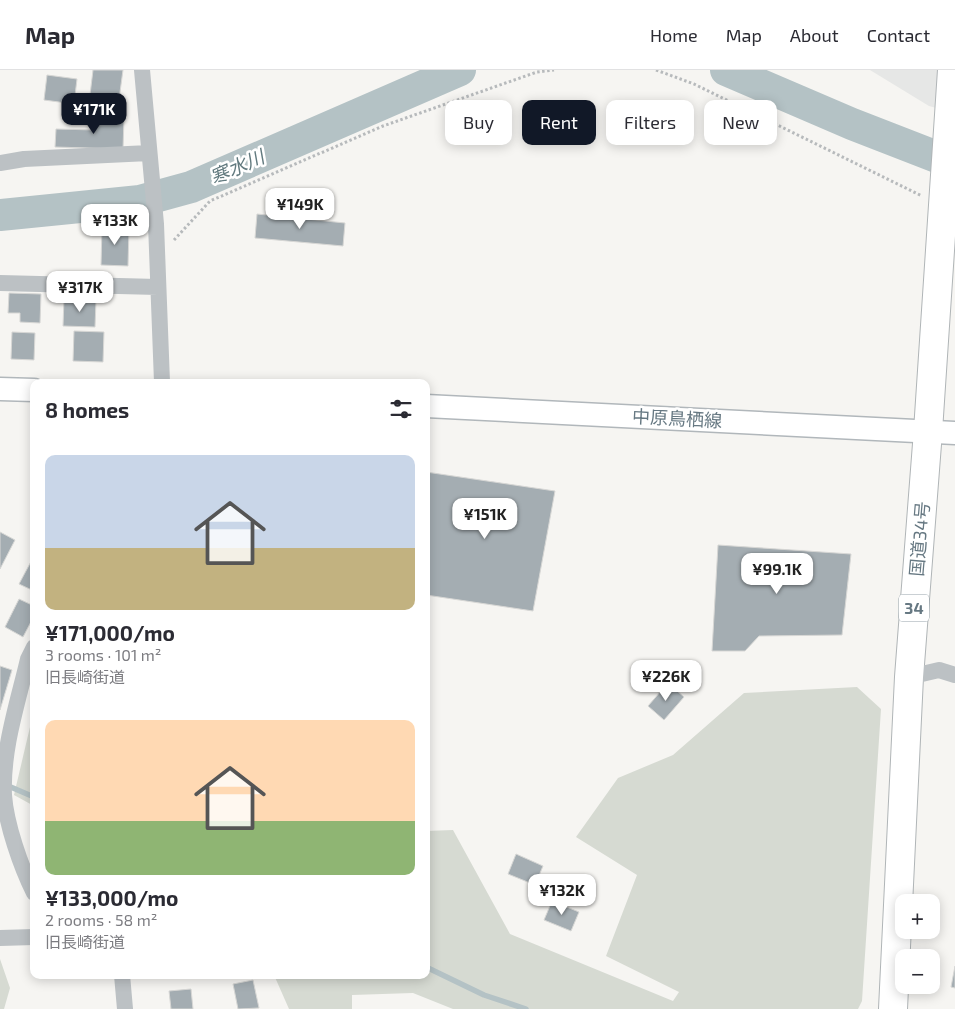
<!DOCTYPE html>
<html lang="en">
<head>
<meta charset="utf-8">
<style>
  :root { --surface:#fff; --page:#f7f7f7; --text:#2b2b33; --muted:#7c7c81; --line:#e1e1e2; --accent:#111827 }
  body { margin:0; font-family:"Exo 2","Noto Sans JP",sans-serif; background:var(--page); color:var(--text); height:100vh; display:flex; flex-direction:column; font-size:19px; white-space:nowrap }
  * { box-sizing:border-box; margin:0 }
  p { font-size:16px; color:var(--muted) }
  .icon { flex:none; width:28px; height:28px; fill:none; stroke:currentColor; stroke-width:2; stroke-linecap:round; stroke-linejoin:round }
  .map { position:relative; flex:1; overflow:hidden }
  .details { position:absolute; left:30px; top:309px; width:400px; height:600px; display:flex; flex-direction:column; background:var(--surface); border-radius:10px; box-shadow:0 2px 12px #0003 }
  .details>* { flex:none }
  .hud { position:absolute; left:445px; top:30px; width:435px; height:45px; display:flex; gap:10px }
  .controls { position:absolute; left:895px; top:824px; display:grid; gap:10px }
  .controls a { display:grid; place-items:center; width:45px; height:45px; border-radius:10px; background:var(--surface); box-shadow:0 2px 12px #0003; font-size:25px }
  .price { position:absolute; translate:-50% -42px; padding:0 11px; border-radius:10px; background:#fff; color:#222; font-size:16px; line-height:32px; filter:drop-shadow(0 1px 2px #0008) }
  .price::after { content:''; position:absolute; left:50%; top:30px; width:15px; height:11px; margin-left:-8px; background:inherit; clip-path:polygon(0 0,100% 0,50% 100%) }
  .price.active { background:var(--accent); color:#fff }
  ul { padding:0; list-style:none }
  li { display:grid; align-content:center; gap:10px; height:265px; padding:0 15px }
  li span { display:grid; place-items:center; height:155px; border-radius:10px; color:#555 }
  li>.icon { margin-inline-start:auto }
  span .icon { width:90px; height:90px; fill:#fffc; stroke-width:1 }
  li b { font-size:21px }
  h2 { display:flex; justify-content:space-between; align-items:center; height:60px; padding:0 15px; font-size:21px }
  .chip { padding:0 18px; border-radius:10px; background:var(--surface); box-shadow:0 2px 12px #0003; font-size:18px; line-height:45px }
  .chip.active { background:var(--accent); color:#fff }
  header { display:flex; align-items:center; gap:30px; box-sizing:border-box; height:70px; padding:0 25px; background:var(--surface); border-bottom:1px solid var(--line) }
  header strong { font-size:24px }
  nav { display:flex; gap:28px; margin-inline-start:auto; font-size:18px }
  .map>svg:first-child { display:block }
</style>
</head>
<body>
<header>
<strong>Map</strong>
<nav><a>Home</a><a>Map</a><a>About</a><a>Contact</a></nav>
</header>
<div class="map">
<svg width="955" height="939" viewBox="0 0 955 939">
  <rect width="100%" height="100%" fill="#f6f5f2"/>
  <path fill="#e6e7e6" d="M870,0H955V43L929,36Z"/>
  <path fill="#d6dad2" d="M857,617L881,639L862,931L858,939H453L413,923L352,925V939H289L274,905H426V761L453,760L510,864L673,931L679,922L606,886L637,805L576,767L618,708L673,685L744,623Z
    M34,640V736L14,725Z
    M0,889L10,918L4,939H0Z"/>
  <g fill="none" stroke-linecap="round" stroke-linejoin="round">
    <path stroke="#b4c2c5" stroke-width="5.5" d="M6,715L34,727
      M426,897L484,925L526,939"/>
    <path stroke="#b4c2c5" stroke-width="32" d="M726,0L852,54L955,94
      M0,145L140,131L191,117L460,0"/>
  </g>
  <path fill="#a4adb2" stroke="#d7d7d5" d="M93,0H123L118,37L89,33Z
    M47,5L77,9L74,34L44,30Z
    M94,46L124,47L123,79L55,77L56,59L94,60Z
    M257,144L345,153L343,176L255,168Z
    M102,157L129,158L128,196L101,195Z
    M9,223L41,224L40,253L20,252V243H8Z
    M64,229L96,230L95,257L63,256Z
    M74,261L104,262L103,292L73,291Z
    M12,262L35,263L34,290L11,289Z
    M426,402L555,421L533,541L426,525Z
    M0,462L15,470L0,499Z
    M718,475L851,484L842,565L759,566L745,581H712Z
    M34,486V521L19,514Z
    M19,529L34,536V546L23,567L5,557Z
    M0,596L12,600L0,640Z
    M668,613L684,627L664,650L648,636Z
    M516,784L543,796L535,815L508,804Z
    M552,831L579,842L571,861L544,850Z
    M955,896V918L951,917Z
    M253,910L259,938L238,939L233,914Z
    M191,919L193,939H171L169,921Z"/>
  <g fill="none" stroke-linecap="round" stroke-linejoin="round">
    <defs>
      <path id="secondary" d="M0,319L34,320
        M426,336L955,363"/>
      <path id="highway" d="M893,939L909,607L928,361L952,0"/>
    </defs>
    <use href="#secondary" stroke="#b1b7bb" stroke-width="25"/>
    <use href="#highway" stroke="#b0b5b7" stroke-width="30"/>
    <path stroke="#b7babc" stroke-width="3" stroke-dasharray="2.5 2.5" stroke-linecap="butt" d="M656,0L694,14L922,126
      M174,170L210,131L383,56L537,2L554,0"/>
    <path stroke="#bcc1c4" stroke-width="16" d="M142,0L156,154L162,312
      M0,93L24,89L149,83
      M0,213L158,217
      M34,577L28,589C18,632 2,679 4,725C6,754 21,797 34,823
      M909,607L939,600L955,605
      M0,868L34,867
      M122,905L125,939"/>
    <use href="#secondary" stroke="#fff" stroke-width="22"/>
    <use href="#highway" stroke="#fff" stroke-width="28"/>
  </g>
  <g text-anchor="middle" stroke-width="5" stroke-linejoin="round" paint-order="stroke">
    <rect fill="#fff" stroke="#94a0a8" stroke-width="1" x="899" y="524.5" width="30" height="27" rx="4"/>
    <g font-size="16" font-weight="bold" fill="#667882">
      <text x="914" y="544">34</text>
    </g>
    <g font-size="18" fill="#667882" stroke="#fff">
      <text transform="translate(677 349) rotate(3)" y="6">中原鳥栖線</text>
      <text transform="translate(920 469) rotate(-85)" y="6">国道34号</text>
    </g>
    <g font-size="19" font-style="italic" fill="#627a7f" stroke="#fff">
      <text transform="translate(237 97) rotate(-24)" y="7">寒水川</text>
    </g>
  </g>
</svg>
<div class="controls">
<a>+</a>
<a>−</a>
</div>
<b class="price active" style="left:94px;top:65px">¥171K</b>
<b class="price" style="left:300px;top:160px">¥149K</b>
<b class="price" style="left:115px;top:176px">¥133K</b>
<b class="price" style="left:80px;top:243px">¥317K</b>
<b class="price" style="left:485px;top:470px">¥151K</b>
<b class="price" style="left:777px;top:525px">¥99.1K</b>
<b class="price" style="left:666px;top:632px">¥226K</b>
<b class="price" style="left:562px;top:846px">¥132K</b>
<div class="hud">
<a class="chip">Buy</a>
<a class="chip active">Rent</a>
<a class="chip">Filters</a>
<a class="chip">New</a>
</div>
<section class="details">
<h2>8 homes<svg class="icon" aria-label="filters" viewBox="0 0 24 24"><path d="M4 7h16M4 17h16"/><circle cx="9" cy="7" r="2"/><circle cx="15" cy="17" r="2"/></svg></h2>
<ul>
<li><span style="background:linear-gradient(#c9d6e8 60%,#c2b280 0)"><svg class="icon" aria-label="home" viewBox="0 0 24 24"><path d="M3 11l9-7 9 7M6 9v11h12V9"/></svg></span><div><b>¥171,000/mo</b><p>3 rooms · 101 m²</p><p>旧長崎街道</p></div></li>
<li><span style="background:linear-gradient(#ffd9b3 65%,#8fb573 0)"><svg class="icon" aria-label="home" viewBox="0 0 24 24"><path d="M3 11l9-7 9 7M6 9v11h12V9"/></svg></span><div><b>¥133,000/mo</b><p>2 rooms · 58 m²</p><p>旧長崎街道</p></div></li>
</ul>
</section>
</div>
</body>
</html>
